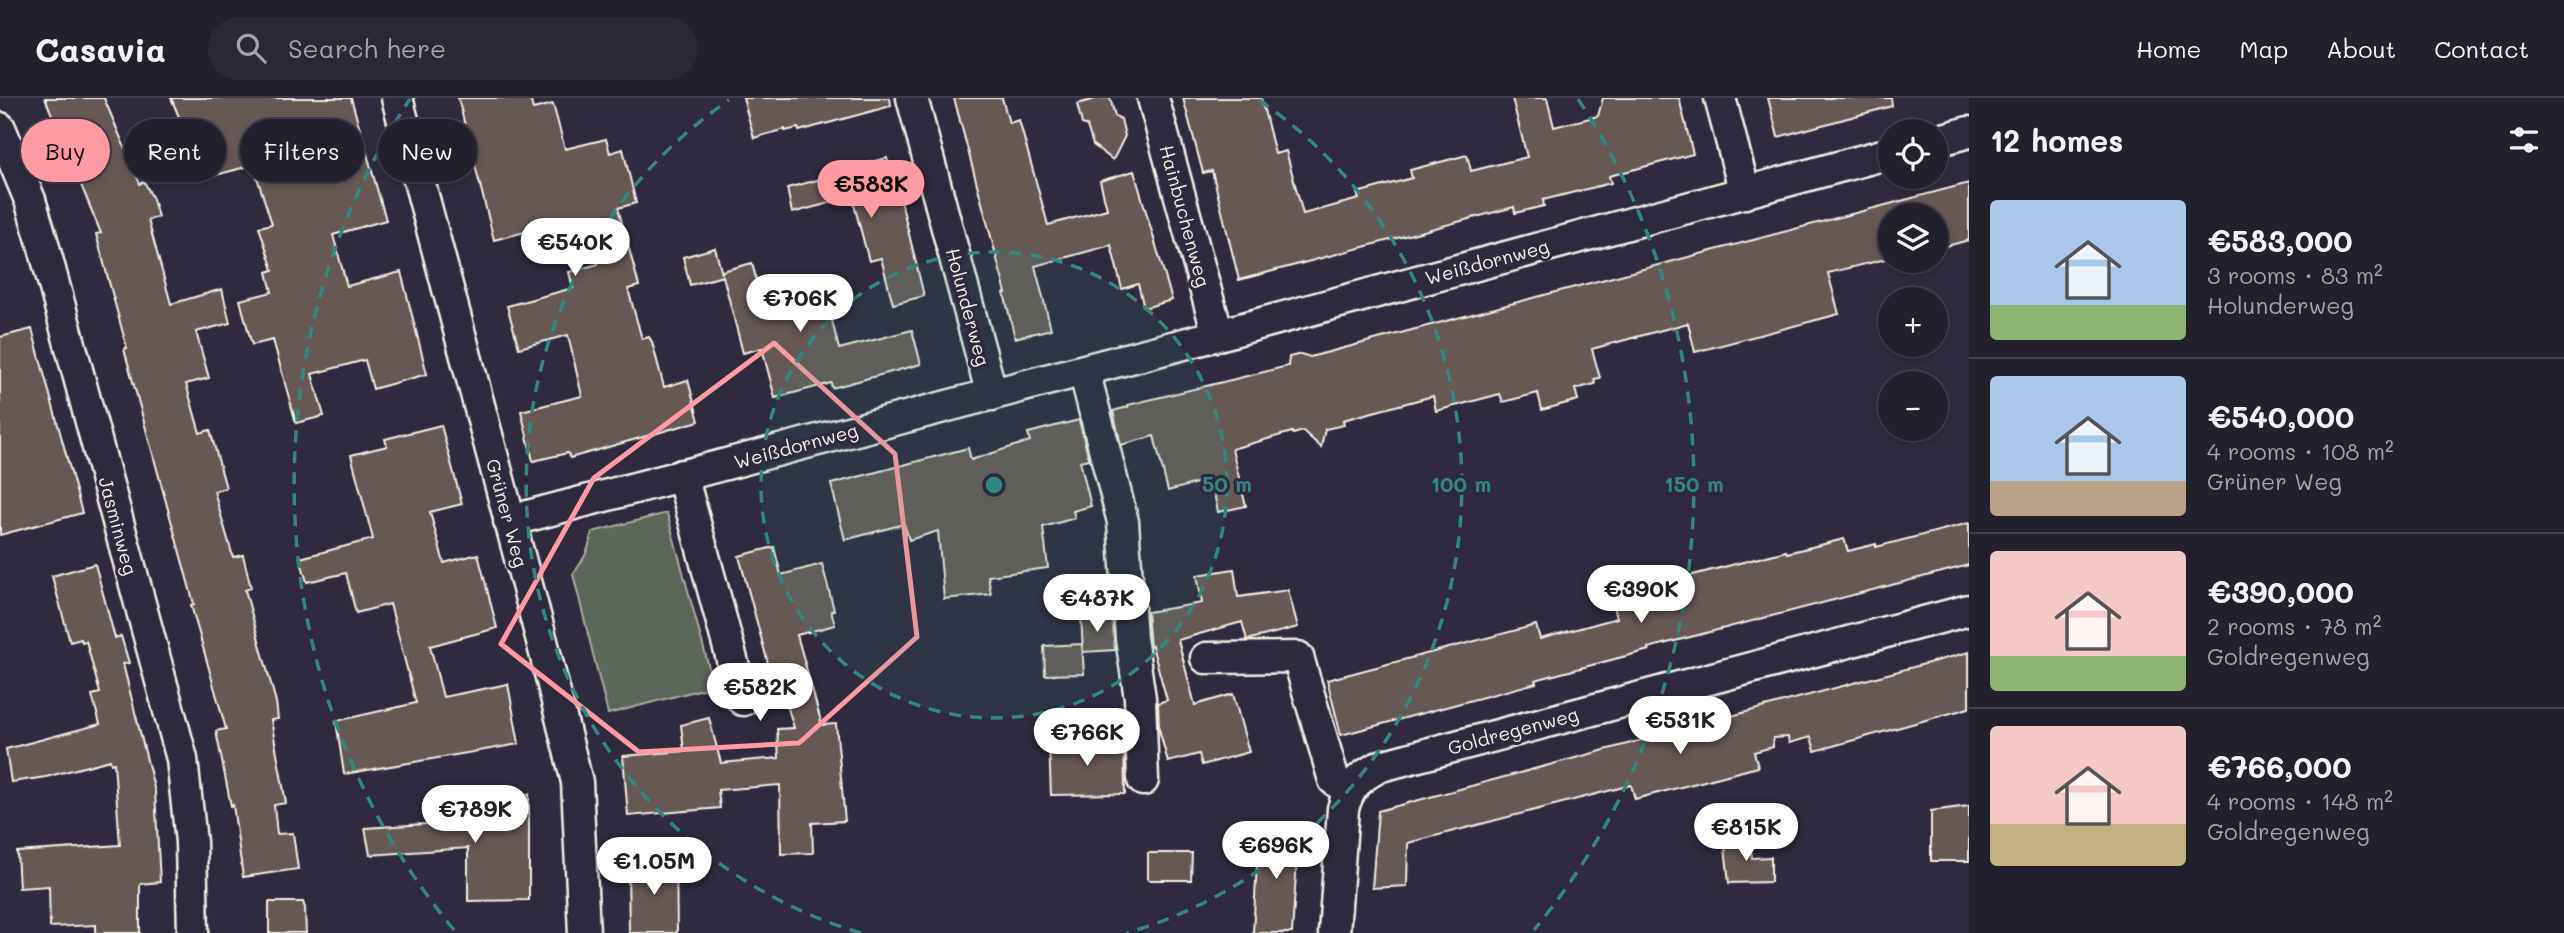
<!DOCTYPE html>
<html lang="en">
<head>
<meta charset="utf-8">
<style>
  :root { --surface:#23202e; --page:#2b2836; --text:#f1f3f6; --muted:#a3a3aa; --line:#403e4a; --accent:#ff9aa2 }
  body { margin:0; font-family:Mali,sans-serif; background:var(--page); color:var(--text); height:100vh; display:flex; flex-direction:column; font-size:26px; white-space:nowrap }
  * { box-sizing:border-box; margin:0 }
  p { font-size:23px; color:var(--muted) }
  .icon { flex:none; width:38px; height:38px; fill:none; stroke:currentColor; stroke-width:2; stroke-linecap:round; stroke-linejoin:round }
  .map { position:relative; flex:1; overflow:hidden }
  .side { display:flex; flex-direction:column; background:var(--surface); width:595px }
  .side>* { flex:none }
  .guide { position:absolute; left:21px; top:21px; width:665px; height:63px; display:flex; gap:14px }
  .buttons { position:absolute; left:1878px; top:21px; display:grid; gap:14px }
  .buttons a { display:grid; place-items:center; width:70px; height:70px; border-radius:50%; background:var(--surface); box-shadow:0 4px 10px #0003,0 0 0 2px var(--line); font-size:35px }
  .price { position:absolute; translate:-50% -60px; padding:0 16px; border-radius:24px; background:#fff; color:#222; font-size:23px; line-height:46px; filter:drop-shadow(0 2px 4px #0008) }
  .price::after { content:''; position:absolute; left:50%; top:42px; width:21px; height:16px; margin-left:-10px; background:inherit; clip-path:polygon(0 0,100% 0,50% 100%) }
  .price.selected { background:var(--accent); color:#111 }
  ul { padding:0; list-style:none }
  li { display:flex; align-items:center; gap:21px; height:175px; padding:0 21px }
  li+li { border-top:2px solid var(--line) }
  li span { display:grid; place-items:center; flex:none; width:196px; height:140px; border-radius:7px; color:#555 }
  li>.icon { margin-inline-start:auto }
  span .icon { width:84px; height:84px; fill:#fffc; stroke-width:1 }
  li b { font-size:30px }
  h2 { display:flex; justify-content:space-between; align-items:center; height:84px; padding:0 21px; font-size:30px }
  .chip { padding:0 24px; border-radius:32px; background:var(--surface); box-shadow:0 4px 10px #0003,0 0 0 2px var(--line); font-size:24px; line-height:63px }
  .chip.selected { background:var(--accent); color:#111 }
  header { display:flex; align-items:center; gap:42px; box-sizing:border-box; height:98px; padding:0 35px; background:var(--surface); border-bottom:2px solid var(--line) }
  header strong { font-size:33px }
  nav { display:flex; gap:38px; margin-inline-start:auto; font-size:24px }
  .search { width:490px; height:63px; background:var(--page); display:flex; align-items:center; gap:18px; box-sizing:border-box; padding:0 24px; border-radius:38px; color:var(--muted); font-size:26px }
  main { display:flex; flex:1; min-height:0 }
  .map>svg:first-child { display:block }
</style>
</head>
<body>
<header>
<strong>Casavia</strong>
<div class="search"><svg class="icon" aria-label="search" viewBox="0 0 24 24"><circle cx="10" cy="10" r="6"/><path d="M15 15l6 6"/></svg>Search here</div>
<nav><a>Home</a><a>Map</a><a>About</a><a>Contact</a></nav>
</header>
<main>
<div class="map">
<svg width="1969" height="835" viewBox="0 0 1969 835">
  <rect width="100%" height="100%" fill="#2f2a3d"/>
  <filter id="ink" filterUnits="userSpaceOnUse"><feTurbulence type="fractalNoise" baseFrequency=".0143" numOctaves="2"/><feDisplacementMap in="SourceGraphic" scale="14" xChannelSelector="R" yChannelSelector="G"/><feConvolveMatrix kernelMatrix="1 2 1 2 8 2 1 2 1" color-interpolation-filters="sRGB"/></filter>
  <g filter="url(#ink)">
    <path fill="#5c665a" stroke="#a8aca1" stroke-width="2" d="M667,415L714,588L608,616L573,476C584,462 589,452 592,434Z"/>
    <path fill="#665854" stroke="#f4f1e8" stroke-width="2" d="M45,0H104L140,86L144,83L153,101L158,119L148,122L171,206L222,191L230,225L196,234L209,280L186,286L200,335L210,332L226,390L214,393L233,459L243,457L251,490L245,492L276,604L278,621L271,622L286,705L274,707L277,736L293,735L298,771L243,779L233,707L231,708L216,633L226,631L191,507L194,506L124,251L127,250L96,136L101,135Z
      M171,0H351L386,122L333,137L347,188L401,174L427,276L373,291L365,262L312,276L324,318L296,325L273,242L252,247L240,202L272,194L267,174L273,172L259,129L272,126L253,67L205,80Z
      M458,0H530L533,11L553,6L565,51L606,41L610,55L623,51L636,105L618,110L639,188L628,191L642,241L649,239L652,244L664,289L688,282L699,323L570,360L568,355L533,363L521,313L582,298L568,237L519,250L507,208L573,190L569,174L598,166L586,118L494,142Z
      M743,0H890L891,8L799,33L798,30L785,33V31L754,40Z
      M954,0H1002L1009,25L1019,22L1048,127L1107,111L1100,83L1134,73L1172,202L1144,210L1138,186L1122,191L1111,147L1035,168L1051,231L1015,240L1004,195H1006Z
      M1099,0H1110L1115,18L1121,21L1125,38L1113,62L1093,47L1087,28L1082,26L1077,6Z
      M1183,0H1261L1275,56L1286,53L1303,116L1359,101L1357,95L1412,80L1410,72L1467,57L1471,73L1527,59L1512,0H1547L1554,29L1598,18L1603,0H1679L1693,56L1609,78L1611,85L1543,102L1544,108L1515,115L1514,109L1239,182L1212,73L1203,75Z
      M1768,0H1891L1892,8L1778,39Z
      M887,60L898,100L900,99L924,198L893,206L881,160L869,163L852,99L792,115L787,90L859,71L858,67Z
      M1969,85V142L1936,151V117H1890V161V160L1828,175L1839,216L1695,254L1688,225L1592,251L1600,280L1594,281L1595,286L1575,291L1578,302L1542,312L1538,295L1503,304L1500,296L1436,313L1433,298L1343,322L1344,327L1325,331L1321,349L1303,333L1293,336L1292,334L1232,351L1246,408L1218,414L1211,381L1168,393L1154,338L1121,347L1113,313L1128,309V307L1288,268L1289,259L1301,256L1310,259L1325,255Z
      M715,150L722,176V173L752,165L762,204L792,196L794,203L825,194L839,251L912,232L921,266L832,290L831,285L775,300L762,250L743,255L723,178L690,187L683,159Z
      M32,231L82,415L0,437V239Z
      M1079,322L1089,361L1080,363L1091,408L1073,413L1075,420L1043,429L1048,470L988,478L991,496L944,501L938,433L909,442L904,426L845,442L831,386L968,350L971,362L1030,343L1028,335Z
      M441,327L462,406L430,414L444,465L478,456L497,530L430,548L443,599L508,586L519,646L344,676L336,623L416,605L390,506L356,515L346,475L307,484L300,460L373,441L351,357L387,348L385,341Z
      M1969,425V467L1648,550L1649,552L1535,582L1536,585L1341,637L1327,582L1536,527L1540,541L1617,520L1611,498L1786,453L1787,455L1844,441L1848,453L1876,446V449Z
      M774,449L781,477L822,466L834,512L831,513L835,527L797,537L822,627L836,626L845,723L812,725L813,755L781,756L780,687L718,692L720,710L628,718L623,658L684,653L681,627L709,620L721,665L779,660L777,631L794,630L775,567L769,569L739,458Z
      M95,466L115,540L121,538L129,565L123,566L155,694L160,784L140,786V835H96V827L50,829L49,788L19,790L17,754L120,747L114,665L111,666L110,662L46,679L11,684L6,651L100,626L92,597L100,595L86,543L82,544L81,541L70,544L52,478Z
      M1234,471L1238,499L1288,492L1298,529L1247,542L1242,524L1178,542L1195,607L1233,596L1249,654L1202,667L1199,656L1168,664L1159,631L1158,605L1167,602L1152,548L1150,549L1147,514L1202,505L1197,477Z
      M1105,517V520L1112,519L1115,552L1083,554L1081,518Z
      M1082,546L1084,576L1045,577L1044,548Z
      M1969,554V610L1815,653L1811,639L1789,645L1788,639L1773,640V649L1754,654L1758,669L1635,701L1631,687L1408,745L1407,788L1372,790L1378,713Z
      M1124,642L1125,696L1051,697L1049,644Z
      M471,696H529V802L468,803V750L370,757L365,730L470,723Z
      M1969,708V763H1931V713Z
      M1259,730L1299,733L1292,835H1253Z
      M1749,738L1752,760L1771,759V784L1729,785L1724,740Z
      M1148,755H1192L1191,782H1148Z
      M649,758H676L677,835H629L628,773H650Z
      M269,804H303L305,810L306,835H269Z"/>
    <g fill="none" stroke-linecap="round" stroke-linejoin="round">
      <defs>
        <path id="minor" d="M397,0L542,543L577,684L584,835
          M912,0L992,297
          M1153,0L1218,237
          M1720,0L1745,95
          M0,30L30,102L42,142L182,661L191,744L193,835
          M1936,43L1969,34
          M1084,272L1123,424L1131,540L1140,600L1143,682
          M682,377L743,602
          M509,423L1218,237L1890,55
          M1206,560L1298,559L1334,682L1349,693
          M1334,835L1343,711C1349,688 1360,678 1381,668L1969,512"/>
      </defs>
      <use href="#minor" stroke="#f4f1e8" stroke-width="35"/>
      <use href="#minor" stroke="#2f2a3d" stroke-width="30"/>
    </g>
  </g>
  <path fill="none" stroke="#ff9aa2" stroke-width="5" stroke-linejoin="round" d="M774,245L895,356L917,539L799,645L639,654L501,546L594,380Z"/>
  <circle cx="994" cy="387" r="233" fill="#318880" fill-opacity=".12"/>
  <g fill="none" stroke="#318880" stroke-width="3.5" stroke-dasharray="12 9">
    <circle cx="994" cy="387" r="233"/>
    <path d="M861 835A467 467 0 0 1 729 2M1259 2A467 467 0 0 1 1127 835"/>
    <path d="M454 832A700 700 0 0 1 410 1M1578 1A700 700 0 0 1 1534 832"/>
  </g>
  <g text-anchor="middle" stroke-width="6" stroke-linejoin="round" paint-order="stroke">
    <g font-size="19" fill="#f4f1e8" stroke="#2f2a3d">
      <text transform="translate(1185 118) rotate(75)" y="7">Hainbuchenweg</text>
      <text transform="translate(1487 164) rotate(-15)" y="7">Weißdornweg</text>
      <text transform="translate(968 209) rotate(75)" y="7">Holunderweg</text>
      <text transform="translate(796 348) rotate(-15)" y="7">Weißdornweg</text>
      <text transform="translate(507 415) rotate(75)" y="7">Grüner Weg</text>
      <text transform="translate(118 428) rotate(75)" y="7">Jasminweg</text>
      <text transform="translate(1513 633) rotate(-15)" y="7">Goldregenweg</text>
    </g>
  </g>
  <circle cx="994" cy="387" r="10" fill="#318880" stroke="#2f2a3d" stroke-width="3.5"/>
  <g font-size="21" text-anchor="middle" font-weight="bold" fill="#318880" stroke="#2f2a3d" stroke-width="6" stroke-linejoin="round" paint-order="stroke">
    <text x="1227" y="394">50 m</text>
    <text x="1461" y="394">100 m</text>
    <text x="1694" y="394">150 m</text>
  </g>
</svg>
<div class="buttons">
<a><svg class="icon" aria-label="locate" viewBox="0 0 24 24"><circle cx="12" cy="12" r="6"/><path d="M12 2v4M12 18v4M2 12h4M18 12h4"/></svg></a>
<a><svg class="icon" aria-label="layers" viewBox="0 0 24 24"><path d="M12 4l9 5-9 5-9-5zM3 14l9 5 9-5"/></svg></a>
<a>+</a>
<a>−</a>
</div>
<b class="price selected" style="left:871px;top:122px">€583K</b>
<b class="price" style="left:575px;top:180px">€540K</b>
<b class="price" style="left:800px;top:236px">€706K</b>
<b class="price" style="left:1641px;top:527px">€390K</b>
<b class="price" style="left:1097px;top:536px">€487K</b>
<b class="price" style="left:760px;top:625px">€582K</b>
<b class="price" style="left:1680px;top:658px">€531K</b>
<b class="price" style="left:1087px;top:670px">€766K</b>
<b class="price" style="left:475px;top:747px">€789K</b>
<b class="price" style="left:1746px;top:765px">€815K</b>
<b class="price" style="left:1276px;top:783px">€696K</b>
<b class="price" style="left:654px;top:799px">€1.05M</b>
<div class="guide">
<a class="chip selected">Buy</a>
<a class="chip">Rent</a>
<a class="chip">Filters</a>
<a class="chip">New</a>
</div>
</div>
<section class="side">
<h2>12 homes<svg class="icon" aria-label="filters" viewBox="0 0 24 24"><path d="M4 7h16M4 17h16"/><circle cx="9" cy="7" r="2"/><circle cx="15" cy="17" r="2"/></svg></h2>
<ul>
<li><span style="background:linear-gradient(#a9c7e8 75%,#8fb573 0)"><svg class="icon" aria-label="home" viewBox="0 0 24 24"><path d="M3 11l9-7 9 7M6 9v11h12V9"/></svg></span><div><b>€583,000</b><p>3 rooms · 83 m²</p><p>Holunderweg</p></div></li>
<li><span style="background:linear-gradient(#a9c7e8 75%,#b9a48a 0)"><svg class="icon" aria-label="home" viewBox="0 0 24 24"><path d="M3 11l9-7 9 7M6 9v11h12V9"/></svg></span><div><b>€540,000</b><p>4 rooms · 108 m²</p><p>Grüner Weg</p></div></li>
<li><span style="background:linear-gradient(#f6c9c9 75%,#8fb573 0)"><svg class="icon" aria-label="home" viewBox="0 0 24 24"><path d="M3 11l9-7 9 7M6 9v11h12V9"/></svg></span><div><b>€390,000</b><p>2 rooms · 78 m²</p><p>Goldregenweg</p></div></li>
<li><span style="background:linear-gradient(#f6c9c9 70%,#c2b280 0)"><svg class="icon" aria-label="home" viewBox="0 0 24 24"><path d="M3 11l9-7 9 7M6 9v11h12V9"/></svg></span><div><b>€766,000</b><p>4 rooms · 148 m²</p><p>Goldregenweg</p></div></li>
</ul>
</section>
</main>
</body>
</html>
